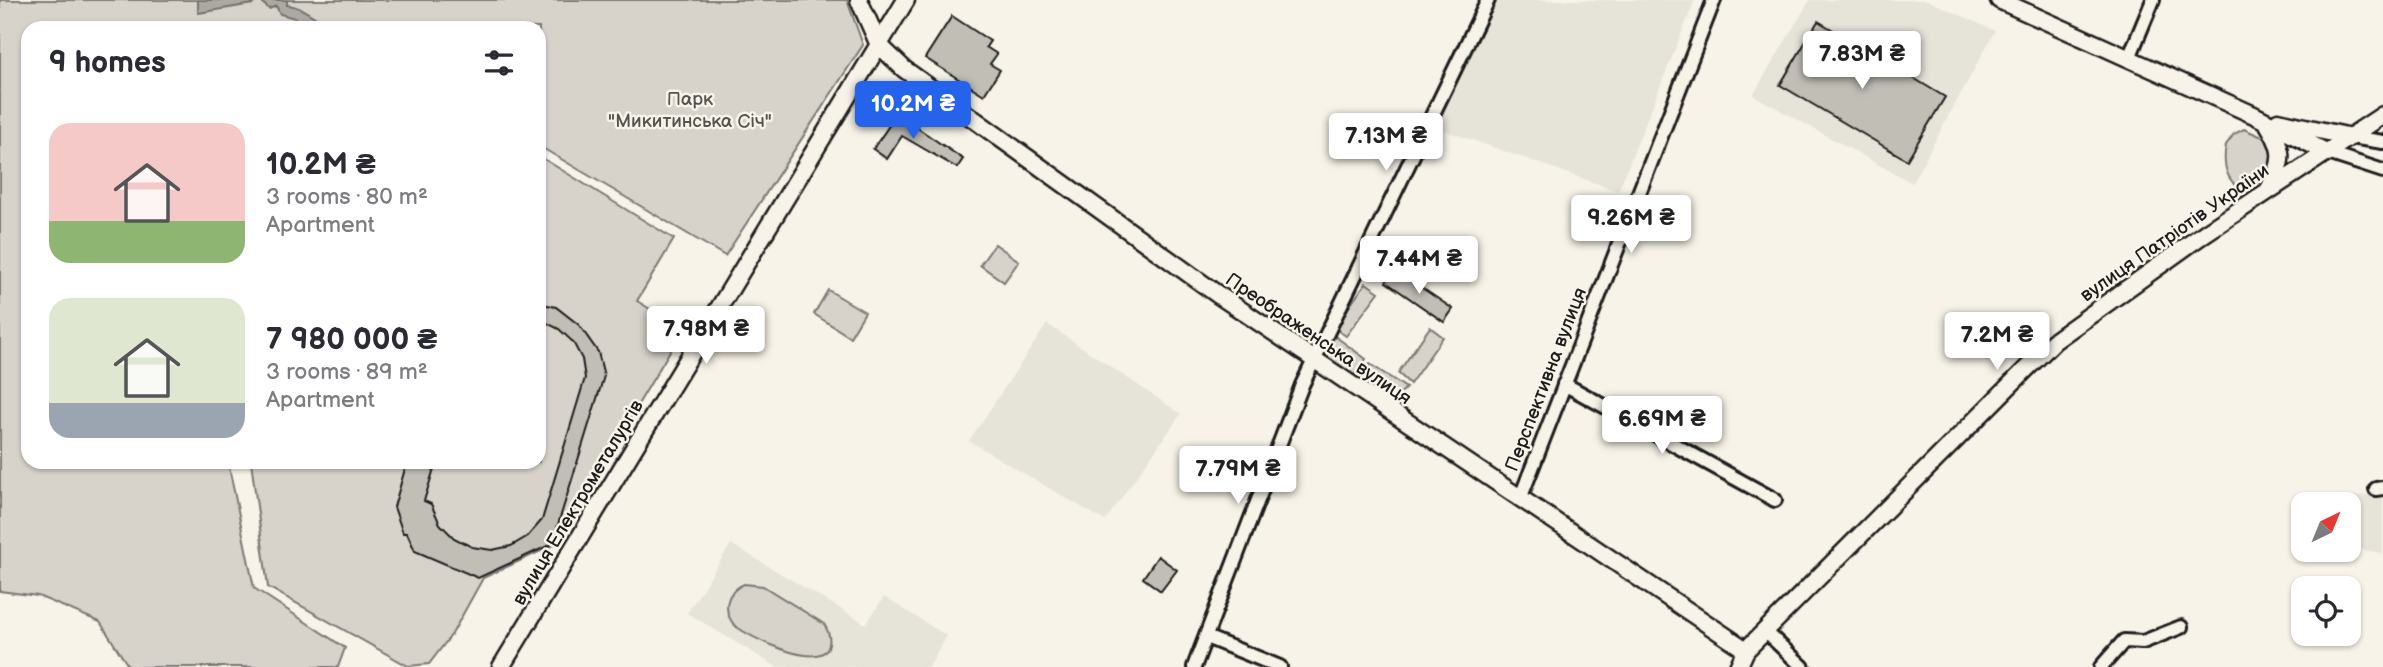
<!DOCTYPE html>
<html lang="en">
<head>
<meta charset="utf-8">
<style>
  :root { --surface:#fff; --page:#f7f7f7; --text:#2b2b33; --muted:#7c7c81; --accent:#2563eb }
  body { margin:0; font-family:"Balsamiq Sans",sans-serif; background:var(--page); color:var(--text); height:100vh; display:flex; flex-direction:column; font-size:26px; white-space:nowrap }
  * { box-sizing:border-box; margin:0 }
  p { font-size:23px; color:var(--muted) }
  .icon { flex:none; width:38px; height:38px; fill:none; stroke:currentColor; stroke-width:2; stroke-linecap:round; stroke-linejoin:round }
  .map { position:relative; flex:1; overflow:hidden }
  .side { position:absolute; left:21px; top:21px; width:525px; height:448px; display:flex; flex-direction:column; background:var(--surface); border-radius:21px; box-shadow:0 2px 5px #0004 }
  .side>* { flex:none }
  .needle { width:46px; rotate:43deg }
  .controls { position:absolute; left:2291px; top:492px; display:grid; gap:14px }
  .controls a { display:grid; place-items:center; width:70px; height:70px; border-radius:14px; background:var(--surface); box-shadow:0 2px 5px #0004; font-size:35px }
  .price { position:absolute; translate:-50% -60px; padding:0 16px; border-radius:7px; background:#fff; color:#222; font-size:23px; line-height:46px; filter:drop-shadow(0 2px 4px #0008) }
  .price::after { content:''; position:absolute; left:50%; top:42px; width:21px; height:16px; margin-left:-10px; background:inherit; clip-path:polygon(0 0,100% 0,50% 100%) }
  .price.on { background:var(--accent); color:#fff }
  ul { padding:0; list-style:none }
  li { display:flex; align-items:center; gap:21px; height:175px; padding:0 28px }
  li span { display:grid; place-items:center; flex:none; width:196px; height:140px; border-radius:21px; color:#555 }
  li>.icon { margin-inline-start:auto }
  span .icon { width:84px; height:84px; fill:#fffc; stroke-width:1 }
  li b { font-size:30px }
  h2 { display:flex; justify-content:space-between; align-items:center; height:84px; padding:0 28px; font-size:30px }
  .map>svg:first-child { display:block }
</style>
</head>
<body>
<div class="map">
<svg width="2383" height="667" viewBox="0 0 2383 667">
  <rect width="100%" height="100%" fill="#f7f3e8"/>
  <filter id="ink" filterUnits="userSpaceOnUse"><feTurbulence type="fractalNoise" baseFrequency=".0143" numOctaves="2"/><feDisplacementMap in="SourceGraphic" scale="14" xChannelSelector="R" yChannelSelector="G"/><feConvolveMatrix kernelMatrix="1 2 1 2 8 2 1 2 1" color-interpolation-filters="sRGB"/></filter>
  <g filter="url(#ink)">
    <path fill="#e6e3d9" d="M1493,0H1695L1618,191L1432,126Z
      M1810,0H1927L1995,31L1912,183L1753,95Z
      M1047,324L1181,414L1105,521L969,441Z
      M2383,494V553L2349,548L2348,504H2307L2311,499Z
      M731,544L866,624L884,597L947,636L929,667H777L687,613Z"/>
    <path fill="#d7d3cb" stroke="#7a7874" stroke-width="2" d="M0,0H847L863,45L725,256L539,146V28H28V462H228L254,588L345,648L338,667H129L100,622L38,596L0,591Z
      M2244,129L2267,139L2274,158L2269,180L2253,190C2227,190 2222,166 2226,145L2234,134Z
      M539,156L674,239L637,301L683,329L554,545L483,578L452,634L429,664L408,666L268,587L251,462H539Z
      M995,244L1019,261L1004,282L980,265Z
      M1366,283L1379,292L1346,336L1334,328Z
      M828,290L865,312L850,337L814,314Z
      M1430,327L1443,337L1410,384L1398,373Z
      M1332,334L1366,359L1354,376L1321,353Z
      M1370,364L1406,388L1391,402L1359,379Z
      M744,584L763,586L824,624C829,632 832,641 827,650C811,667 754,639 735,626C722,611 725,592 744,584Z"/>
    <path fill="#aca9a2" stroke="#72716c" stroke-width="2" d="M198,0H250L253,4L198,13Z
      M259,0H287V5C306,6 317,23 337,28H293L297,23L295,18L280,14L276,6L269,9Z"/>
    <path fill="#c0beb5" stroke="#1c1c1c" stroke-width="2" d="M952,16L990,41L986,47L997,54L990,64L1000,70L984,95L925,58Z
      M1818,21L1945,97L1907,160L1780,85Z
      M897,114L963,159L957,168L902,136L887,159L873,149Z
      M1394,269L1453,309L1444,322L1386,282Z
      M539,303L556,307L579,325L598,352L604,376L552,544L478,578L415,551L407,533H403L394,507L407,462H436L424,501L431,504L440,524L454,538L472,547L492,550L511,546L528,536L542,520L585,378L582,359L573,342L559,329L539,319Z
      M1158,556L1177,570L1161,591L1143,578Z"/>
    <g fill="none" stroke-linecap="round" stroke-linejoin="round">
      <defs>
        <path id="minor" d="M2129,58L2153,0
          M2351,137L2383,142
          M2328,153L2383,171
          M1564,384L1775,500
          M2376,489L2383,488
          M1520,499L1714,0
          M1765,631L1803,667
          M1206,637L1280,667
          M1194,667L1302,385L1488,0
          M2101,667L2124,641L2143,642L2181,627"/>
        <path id="major" d="M859,0L879,45L904,69L1217,294L1746,650
          M1999,0L2254,115L2328,153
          M2266,121C2284,149 2285,160 2269,189
          M2278,121L2351,137
          M501,667L906,0
          M1738,667L1746,650L1765,631L2054,341L2205,233L2383,115"/>
      </defs>
      <use href="#minor" stroke="#1c1c1c" stroke-width="18"/>
      <use href="#major" stroke="#1c1c1c" stroke-width="21"/>
      <use href="#minor" stroke="#f7f3e8" stroke-width="12"/>
      <use href="#major" stroke="#f7f3e8" stroke-width="16"/>
    </g>
  </g>
  <g text-anchor="middle" stroke-width="5" stroke-linejoin="round" paint-order="stroke">
    <g font-size="19" fill="#545351" stroke="#f7f3e8">
      <text x="690" y="105">Парк<tspan x="690" dy="22">"Микитинська Січ"</tspan></text>
    </g>
    <g font-size="19" fill="#1c1c1c" stroke="#f7f3e8">
      <text transform="translate(2174 232) rotate(-35)" y="7">вулиця Патріотів України</text>
      <text transform="translate(1319 338) rotate(34)" y="7">Преображенська вулиця</text>
      <text transform="translate(1545 379) rotate(-69)" y="7">Перспективна вулиця</text>
      <text transform="translate(577 502) rotate(-59)" y="7">вулиця Електрометалургів</text>
    </g>
  </g>
</svg>
<div class="controls">
<a><svg class="needle" viewBox="-14 -14 28 28"><path d="M0-13l5 13h-10z" fill="#e53935"/><path d="M0 13l5-13h-10z" fill="#7c7c81"/></svg></a>
<a><svg class="icon" aria-label="locate" viewBox="0 0 24 24"><circle cx="12" cy="12" r="6"/><path d="M12 2v4M12 18v4M2 12h4M18 12h4"/></svg></a>
</div>
<b class="price" style="left:1862px;top:91px">7.83M ₴</b>
<b class="price on" style="left:913px;top:141px">10.2M ₴</b>
<b class="price" style="left:1386px;top:173px">7.13M ₴</b>
<b class="price" style="left:1631px;top:255px">9.26M ₴</b>
<b class="price" style="left:1419px;top:296px">7.44M ₴</b>
<b class="price" style="left:706px;top:366px">7.98M ₴</b>
<b class="price" style="left:1997px;top:372px">7.2M ₴</b>
<b class="price" style="left:1662px;top:456px">6.69M ₴</b>
<b class="price" style="left:1238px;top:506px">7.79M ₴</b>
<section class="side">
<h2>9 homes<svg class="icon" aria-label="filters" viewBox="0 0 24 24"><path d="M4 7h16M4 17h16"/><circle cx="9" cy="7" r="2"/><circle cx="15" cy="17" r="2"/></svg></h2>
<ul>
<li><span style="background:linear-gradient(#f6c9c9 70%,#8fb573 0)"><svg class="icon" aria-label="home" viewBox="0 0 24 24"><path d="M3 11l9-7 9 7M6 9v11h12V9"/></svg></span><div><b>10.2M ₴</b><p>3 rooms · 80 m²</p><p>Apartment</p></div></li>
<li><span style="background:linear-gradient(#dfe7d0 75%,#9aa5b1 0)"><svg class="icon" aria-label="home" viewBox="0 0 24 24"><path d="M3 11l9-7 9 7M6 9v11h12V9"/></svg></span><div><b>7 980 000 ₴</b><p>3 rooms · 89 m²</p><p>Apartment</p></div></li>
</ul>
</section>
</div>
</body>
</html>
